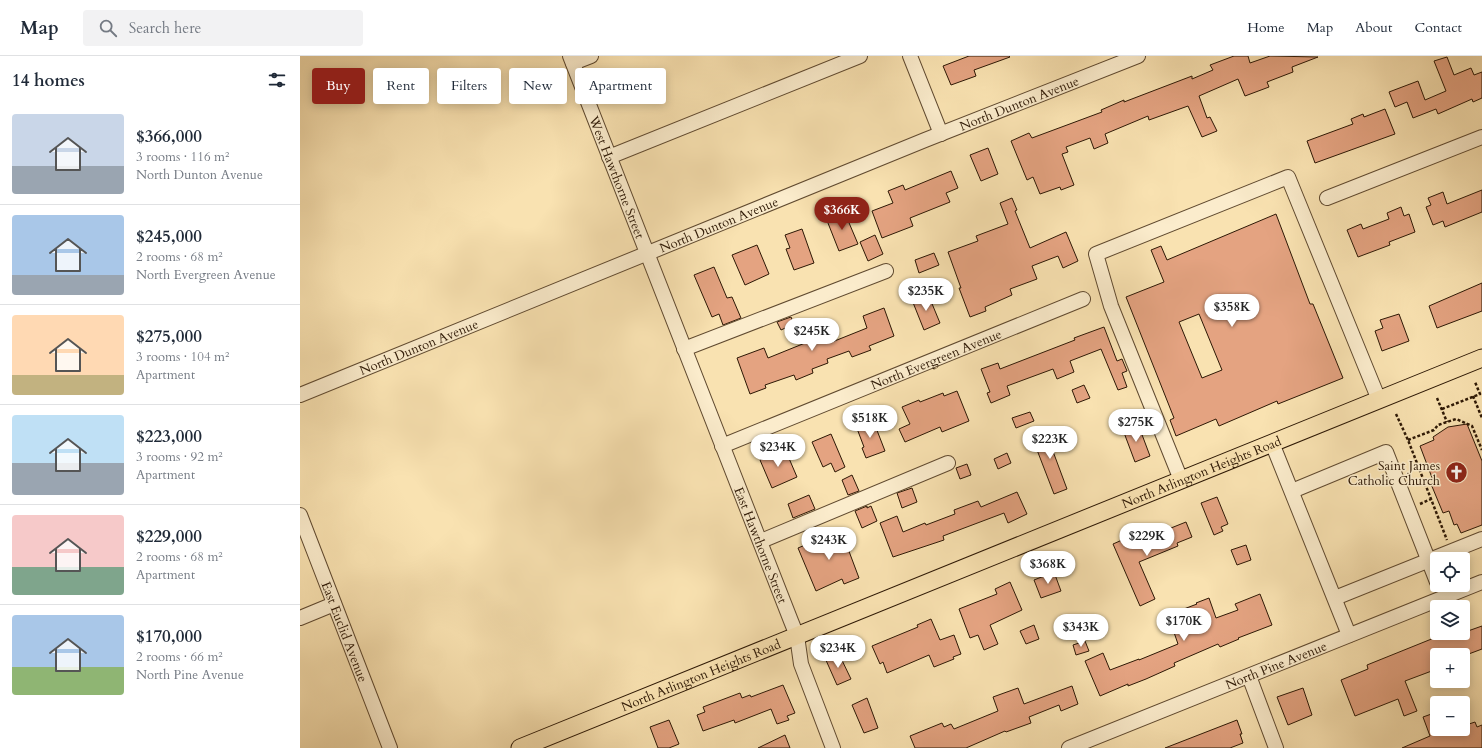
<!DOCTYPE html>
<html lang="en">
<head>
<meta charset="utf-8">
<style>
  :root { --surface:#fff; --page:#f2f2f3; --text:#1f2937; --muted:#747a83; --line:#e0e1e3; --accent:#8f2418 }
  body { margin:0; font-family:Cardo,serif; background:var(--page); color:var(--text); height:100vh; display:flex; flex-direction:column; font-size:15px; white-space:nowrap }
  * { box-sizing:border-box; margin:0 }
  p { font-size:13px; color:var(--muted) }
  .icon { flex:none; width:22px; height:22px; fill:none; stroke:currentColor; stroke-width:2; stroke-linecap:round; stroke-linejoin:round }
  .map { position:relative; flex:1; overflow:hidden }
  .side { display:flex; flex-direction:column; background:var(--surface); width:300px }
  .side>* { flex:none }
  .banner { position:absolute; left:12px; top:12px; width:380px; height:36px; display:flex; gap:8px }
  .tools { position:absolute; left:1130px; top:496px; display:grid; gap:8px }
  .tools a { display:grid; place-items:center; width:40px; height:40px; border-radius:4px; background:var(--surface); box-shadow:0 2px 10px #0003; font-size:20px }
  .price { position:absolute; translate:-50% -34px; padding:0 9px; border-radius:14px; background:#fff; color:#222; font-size:13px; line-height:26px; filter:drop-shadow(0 1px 2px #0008) }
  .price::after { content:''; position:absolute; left:50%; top:24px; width:12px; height:9px; margin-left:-6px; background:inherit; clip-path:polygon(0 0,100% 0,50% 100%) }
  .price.on { background:var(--accent); color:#fff }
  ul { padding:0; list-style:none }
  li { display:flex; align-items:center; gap:12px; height:100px; padding:0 12px }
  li+li { border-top:1px solid var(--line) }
  li span { display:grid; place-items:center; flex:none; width:112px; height:80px; border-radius:4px; color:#555 }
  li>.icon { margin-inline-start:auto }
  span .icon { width:48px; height:48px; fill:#fffc; stroke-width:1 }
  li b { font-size:17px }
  h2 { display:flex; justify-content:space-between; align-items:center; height:48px; padding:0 12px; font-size:17px }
  .pill { padding:0 14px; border-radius:4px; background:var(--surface); box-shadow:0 2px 10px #0003; font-size:14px; line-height:36px }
  .pill.on { background:var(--accent); color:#fff }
  header { display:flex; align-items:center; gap:24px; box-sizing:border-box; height:56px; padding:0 20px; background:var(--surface); border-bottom:1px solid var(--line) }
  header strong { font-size:19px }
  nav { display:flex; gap:22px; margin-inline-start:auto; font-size:14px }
  .search { width:280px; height:36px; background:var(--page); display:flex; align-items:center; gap:10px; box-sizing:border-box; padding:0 14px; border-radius:4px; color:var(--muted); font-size:15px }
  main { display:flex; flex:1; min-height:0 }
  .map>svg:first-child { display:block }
</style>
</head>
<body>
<header>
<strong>Map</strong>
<div class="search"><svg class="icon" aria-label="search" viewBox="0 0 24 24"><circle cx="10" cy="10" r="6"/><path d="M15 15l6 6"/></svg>Search here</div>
<nav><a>Home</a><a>Map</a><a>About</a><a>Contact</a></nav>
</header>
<main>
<section class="side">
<h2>14 homes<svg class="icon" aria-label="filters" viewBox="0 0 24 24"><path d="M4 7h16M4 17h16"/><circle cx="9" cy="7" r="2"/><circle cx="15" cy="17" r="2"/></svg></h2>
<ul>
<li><span style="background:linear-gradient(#c9d6e8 65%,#9aa5b1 0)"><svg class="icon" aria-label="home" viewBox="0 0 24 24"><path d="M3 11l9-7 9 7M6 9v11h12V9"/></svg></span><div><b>$366,000</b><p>3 rooms · 116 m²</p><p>North Dunton Avenue</p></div></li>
<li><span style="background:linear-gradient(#a9c7e8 75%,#9aa5b1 0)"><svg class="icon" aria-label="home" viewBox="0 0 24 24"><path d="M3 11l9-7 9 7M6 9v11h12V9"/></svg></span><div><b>$245,000</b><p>2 rooms · 68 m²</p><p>North Evergreen Avenue</p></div></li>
<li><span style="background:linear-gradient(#ffd9b3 75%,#c2b280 0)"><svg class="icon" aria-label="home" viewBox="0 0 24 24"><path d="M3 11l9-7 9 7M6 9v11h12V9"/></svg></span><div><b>$275,000</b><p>3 rooms · 104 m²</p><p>Apartment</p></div></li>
<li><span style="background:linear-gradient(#bfe0f5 60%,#9aa5b1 0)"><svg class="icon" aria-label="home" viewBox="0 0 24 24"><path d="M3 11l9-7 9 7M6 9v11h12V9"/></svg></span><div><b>$223,000</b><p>3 rooms · 92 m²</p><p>Apartment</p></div></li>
<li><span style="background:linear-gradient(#f6c9c9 65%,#7fa58c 0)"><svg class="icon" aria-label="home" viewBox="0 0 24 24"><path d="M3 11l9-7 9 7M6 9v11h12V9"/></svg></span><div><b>$229,000</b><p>2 rooms · 68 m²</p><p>Apartment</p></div></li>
<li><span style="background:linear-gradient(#a9c7e8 65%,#8fb573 0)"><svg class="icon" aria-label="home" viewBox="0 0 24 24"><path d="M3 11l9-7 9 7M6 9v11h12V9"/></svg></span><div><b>$170,000</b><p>2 rooms · 66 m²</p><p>North Pine Avenue</p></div></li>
</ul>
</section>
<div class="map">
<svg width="1182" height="692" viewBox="0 0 1182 692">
  <rect width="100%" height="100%" fill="#f9e2b1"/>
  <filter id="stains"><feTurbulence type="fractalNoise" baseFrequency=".005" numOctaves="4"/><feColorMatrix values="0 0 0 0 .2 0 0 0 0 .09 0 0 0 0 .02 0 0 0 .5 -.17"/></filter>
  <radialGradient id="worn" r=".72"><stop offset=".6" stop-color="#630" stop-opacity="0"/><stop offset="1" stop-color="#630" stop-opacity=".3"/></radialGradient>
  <path fill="#e4a381" stroke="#2d1805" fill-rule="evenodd" d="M669,0H709L710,1L674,14L676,20L651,29L643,10Z
    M934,0H948L950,7L970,0L1018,1L992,11L993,16L967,26L969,31L945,40L938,23L899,40L907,62L910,61L917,75L902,81L888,50L849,64L848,60L805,78L808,87L794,93L790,82L766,91L768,96L762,98L774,129L761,134L760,131L740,138L733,121L727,124L711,85L729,77L732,82L802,56L801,54L824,44V46L892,20V23L913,14L910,9Z
    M1147,1L1154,19L1171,12L1174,19L1182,16V42L1173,46L1172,43L1138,58L1136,53L1113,62L1107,46L1095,51L1089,36L1118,25L1125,44L1146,35L1134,5Z
    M1085,53L1095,78L1015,107L1007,85L1053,68L1051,63L1063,58L1064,61Z
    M688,92L698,118L681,125L670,99Z
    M651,115L658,132L646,137L650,146L610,162L613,170L582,182L572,155L593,147L588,135L603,129L605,134Z
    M1182,134V156L1145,171L1143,165L1133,169L1126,151L1131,149L1128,142L1143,136L1147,148Z
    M712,142L717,154L715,155L730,192L766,176L778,205L763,212L758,200L732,210L737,223L710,233L712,239L685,251L686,255L670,261L659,232H661L648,196L678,185L676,180L708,168L700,147Z
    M1101,151L1104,160L1109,158L1115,176L1089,186L1090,189L1058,201L1047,174L1061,168L1063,173L1089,163L1087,157Z
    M544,155L558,188L539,195L526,162Z
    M976,158L1010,248H1013L1043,322L978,348L977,345L919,370L916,363L876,380L870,364L874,362L826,241L864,226L851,194L861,190L867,204ZM899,258L922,314L902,322L879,266Z
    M502,173L514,207L494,214L486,193L490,192L485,179Z
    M575,179L583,198L568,205L560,186Z
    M457,189L469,218L445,229L432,199Z
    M634,197L639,209L619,217L615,204Z
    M414,211L427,242L432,241L441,262L423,269L419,258L412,261L394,219Z
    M1182,227V255L1137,272L1129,250Z
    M628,238L640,267L624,274L612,244Z
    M584,252L594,280L569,290L571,294L552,301L549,295L527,303L528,307L512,313L513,317L496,324L494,319L465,329L466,332L450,338L437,302L464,292L468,302L505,287L501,275L524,266L532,286L567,272L563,260Z
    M1099,258L1109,285L1082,295L1075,275L1083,272L1080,264Z
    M491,261L494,268L481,274L477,266Z
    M804,271L817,305L822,303L827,315L822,317L827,331L818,334L801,293L770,305L774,316L757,323L753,313L707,330L710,339L691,347L687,337L690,336L681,313L698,307L700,313L775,284L774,282Z
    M784,329L790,342L777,347L772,334Z
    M657,335L669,365L642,376L640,371L605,386L599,373L610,368L602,351L619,344L620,346L643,337L644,340Z
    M730,356L734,365L716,372L712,362Z
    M573,364L585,395L566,402L562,392L564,391L556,370Z
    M838,368L850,400L835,406L823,374Z
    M1167,368L1182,405V469L1161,477L1157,468L1154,469L1149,455L1143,457L1131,428L1134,427L1120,390L1134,384L1133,381L1148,371Z
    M751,373L756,388L751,390L767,433L754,438L732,381Z
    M531,378L545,411L535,416L531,407L523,411L512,386Z
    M485,393L497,421L472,432L460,404Z
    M707,397L711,407L698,413L694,403Z
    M667,408L671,419L660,423L656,412Z
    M552,419L559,435L548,439L542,424Z
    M612,432L617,446L602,452L597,437Z
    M717,436L727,458L708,467L704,457L643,480L644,484L593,501L580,467L597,460L603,476L625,467L626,469L655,458L654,454L678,445L681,451Z
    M509,439L515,453L493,462L488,448Z
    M917,441L928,468L921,471L923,475L914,479L901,447Z
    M567,450V452L571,450L577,465L562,472L555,455Z
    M886,466L892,481L877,487L878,490L839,506L855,543L840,550L813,488L829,481L831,488Z
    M541,474L559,522L544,528L542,523L516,535L498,492Z
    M946,489L951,504L937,509L931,494Z
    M754,516L761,535L741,542L734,524Z
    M710,526L722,554L690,569L698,588L684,594L678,579L670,582L659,553L697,538L695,533Z
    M960,538L972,569L938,582L939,583L920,591L918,588L874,607L875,610L846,623L828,630V628L800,640L785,605L803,597L810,614L839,603V604L878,588L868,559L897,548L896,547L909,542L916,562L938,554L935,548Z
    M631,563L640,584L654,579L661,598L653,601L654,603L634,611L629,599L587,617L583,606L580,608L572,590L618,571L617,569Z
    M734,569L739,583L726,588L720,575Z
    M1182,570V593L1166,599H1137V613L1105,625L1117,655L1104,660L1098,643L1055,660L1041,624L1068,613L1067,609L1129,584L1147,577H1149L1151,581Z
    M785,585L789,595L776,599L773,589Z
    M538,596L551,623L537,629L525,602Z
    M483,629L495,657L487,660L489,664L477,668L471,653L435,667L434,664L403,675L397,659L405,656L403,651L440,637L442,642L450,639L451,641Z
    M772,630L778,648L761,655L759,649L729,661L731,667L706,676L705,675L666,692H615L610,680L642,667L644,671L651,668L654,673L698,655L693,641L718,632L724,648Z
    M1003,632L1012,659L988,669L977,641Z
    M567,642L578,672L564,677L552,649Z
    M1137,656V673H1163V670L1175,666L1177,671L1182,669V692H1102L1130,680L1123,661Z
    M369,664L379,688L369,692H358L350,671Z
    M937,664L942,678H940L943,687L930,692H865Z
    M485,679L490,692H458Z"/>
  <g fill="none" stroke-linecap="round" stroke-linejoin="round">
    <defs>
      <g id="minor">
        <path id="s1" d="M270,0L491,565L497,580L501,608L533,692"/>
        <path d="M610,0L641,78"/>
        <path d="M273,7L291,0"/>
        <path d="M309,101L560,0"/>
        <path d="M1027,142L1182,81"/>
        <path d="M384,293L586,215"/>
        <path id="s2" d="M0,339L625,84L838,0"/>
        <path d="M972,387L1049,579"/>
        <path id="s3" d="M422,390L783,243"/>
        <path d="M881,424L811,250L796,198L988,121L1079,344"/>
        <path d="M992,435L1086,396L1137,526"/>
        <path id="s4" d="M0,459L90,692"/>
        <path d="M461,485L648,407"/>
        <path d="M1035,542L1182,483"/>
        <path d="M0,562L34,548"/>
        <path d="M949,620L976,692"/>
        <path id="s5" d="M769,692L1182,526"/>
      </g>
      <g id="major">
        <path id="s6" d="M220,692L1182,302"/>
      </g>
    </defs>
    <use href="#minor" stroke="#604a30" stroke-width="16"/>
    <use href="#major" stroke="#2d1805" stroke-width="19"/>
    <path stroke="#2d1805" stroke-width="2.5" stroke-dasharray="3 2" stroke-linecap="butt" d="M1173,340L1182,362
      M1137,342L1147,366
      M1142,353L1180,338L1175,326
      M1096,358L1108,384L1147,484
      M1108,384L1134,374L1138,369L1156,363L1172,370L1182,394
      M1120,448L1131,443"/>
    <use href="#minor" stroke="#fbeccc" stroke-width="14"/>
    <use href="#major" stroke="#f9e2b1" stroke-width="17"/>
  </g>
  <defs>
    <symbol id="church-disc" viewBox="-11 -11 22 22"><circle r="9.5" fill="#8f2418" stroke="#fbeccc"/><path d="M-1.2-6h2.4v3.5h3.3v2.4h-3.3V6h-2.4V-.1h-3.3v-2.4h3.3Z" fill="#fff"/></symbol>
  </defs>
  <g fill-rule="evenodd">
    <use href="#church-disc" x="1144" y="404" width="25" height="25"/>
  </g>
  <g text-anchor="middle" stroke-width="3" stroke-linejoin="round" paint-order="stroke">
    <g font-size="13" fill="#2d1805" stroke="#fbeccc">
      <text dy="5" stroke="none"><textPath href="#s2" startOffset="776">North Dunton Avenue</textPath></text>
      <text dy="5" stroke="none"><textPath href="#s1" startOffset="130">West Hawthorne Street</textPath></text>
      <text dy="5" stroke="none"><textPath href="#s2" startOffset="452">North Dunton Avenue</textPath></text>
      <text dy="5" stroke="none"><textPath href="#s2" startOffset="128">North Dunton Avenue</textPath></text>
      <text dy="5" stroke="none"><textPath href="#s3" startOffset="231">North Evergreen Avenue</textPath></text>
      <text dy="5" stroke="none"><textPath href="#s6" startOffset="735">North Arlington Heights Road</textPath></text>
      <text dy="5" stroke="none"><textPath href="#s1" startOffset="525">East Hawthorne Street</textPath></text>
      <text dy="5" stroke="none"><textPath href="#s4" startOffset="125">East Euclid Avenue</textPath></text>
      <text dy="5" stroke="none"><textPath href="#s5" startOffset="223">North Pine Avenue</textPath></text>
      <text dy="5" stroke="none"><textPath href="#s6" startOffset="195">North Arlington Heights Road</textPath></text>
    </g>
    <g font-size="13" fill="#2d1805" stroke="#fbeccc" text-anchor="end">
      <text x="1140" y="414">Saint James<tspan x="1140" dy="15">Catholic Church</tspan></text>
    </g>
  </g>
  <rect width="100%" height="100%" filter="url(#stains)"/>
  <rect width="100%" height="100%" fill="url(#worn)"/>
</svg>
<div class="tools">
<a><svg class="icon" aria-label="locate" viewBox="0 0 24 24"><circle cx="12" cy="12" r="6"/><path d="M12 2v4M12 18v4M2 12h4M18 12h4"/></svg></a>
<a><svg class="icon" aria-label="layers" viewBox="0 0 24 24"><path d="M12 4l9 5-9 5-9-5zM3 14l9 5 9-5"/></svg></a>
<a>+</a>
<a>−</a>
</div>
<b class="price on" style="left:542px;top:175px">$366K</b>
<b class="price" style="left:626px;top:256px">$235K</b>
<b class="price" style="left:932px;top:272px">$358K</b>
<b class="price" style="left:512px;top:296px">$245K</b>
<b class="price" style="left:570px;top:383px">$518K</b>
<b class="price" style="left:836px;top:387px">$275K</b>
<b class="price" style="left:750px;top:404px">$223K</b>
<b class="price" style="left:478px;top:412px">$234K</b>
<b class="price" style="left:847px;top:501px">$229K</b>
<b class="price" style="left:529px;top:505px">$243K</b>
<b class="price" style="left:748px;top:529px">$368K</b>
<b class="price" style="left:884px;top:586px">$170K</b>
<b class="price" style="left:781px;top:592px">$343K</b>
<b class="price" style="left:538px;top:613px">$234K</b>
<div class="banner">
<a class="pill on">Buy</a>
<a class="pill">Rent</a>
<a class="pill">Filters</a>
<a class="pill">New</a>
<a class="pill">Apartment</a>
</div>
</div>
</main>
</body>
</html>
